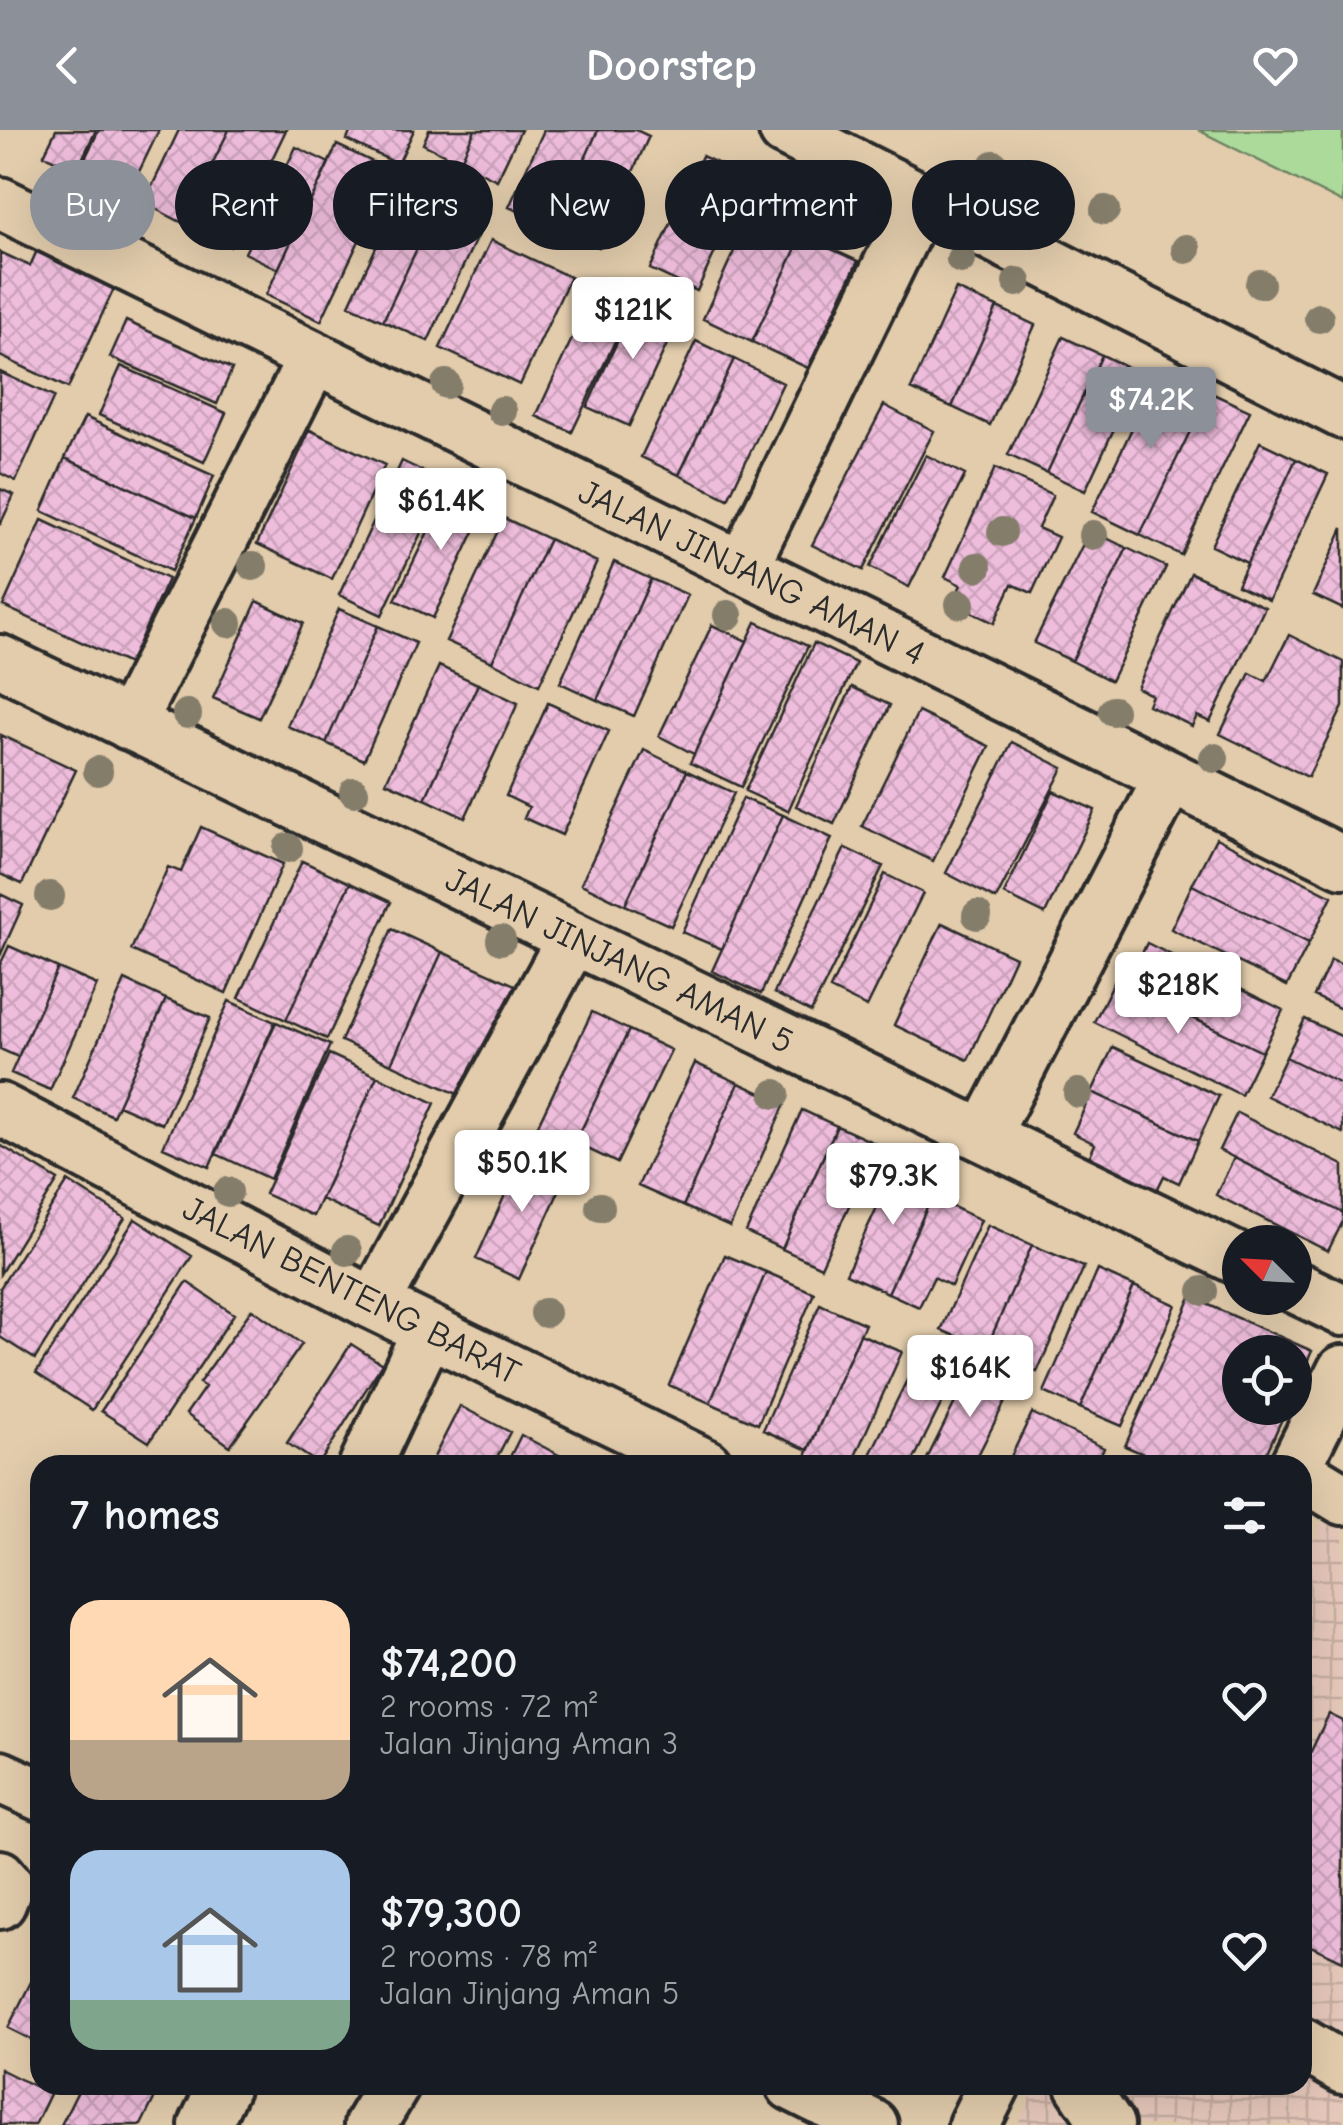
<!DOCTYPE html>
<html lang="en">
<head>
<meta charset="utf-8">
<style>
  :root { --surface:#171b24; --page:#242831; --text:#f1f3f6; --muted:#9ea1a6; --accent:#8c9099 }
  body { margin:0; font-family:"Comic Neue",sans-serif; background:var(--page); color:var(--text); height:100vh; display:flex; flex-direction:column; font-size:38px; white-space:nowrap }
  * { box-sizing:border-box; margin:0 }
  p { font-size:32px; color:var(--muted) }
  .icon { flex:none; width:55px; height:55px; fill:none; stroke:currentColor; stroke-width:2; stroke-linecap:round; stroke-linejoin:round }
  .map { position:relative; flex:1; overflow:hidden }
  .sheet { position:absolute; left:30px; top:1325px; width:1282px; height:640px; display:flex; flex-direction:column; background:var(--surface); border-radius:30px; box-shadow:0 10px 40px #0002 }
  .sheet>* { flex:none }
  .hud { position:absolute; left:30px; top:30px; width:1285px; height:90px; display:flex; gap:20px }
  .needle { width:65px; rotate:294deg }
  .controls { position:absolute; left:1222px; top:1095px; display:grid; gap:20px }
  .controls a { display:grid; place-items:center; width:90px; height:90px; border-radius:50%; background:var(--surface); box-shadow:0 10px 40px #0002; font-size:50px }
  .price { position:absolute; translate:-50% -85px; padding:0 22px; border-radius:10px; background:#fff; color:#222; font-size:32px; line-height:65px; filter:drop-shadow(0 2px 5px #0008) }
  .price::after { content:''; position:absolute; left:50%; top:60px; width:30px; height:22px; margin-left:-15px; background:inherit; clip-path:polygon(0 0,100% 0,50% 100%) }
  .price.selected { background:var(--accent); color:#fff }
  ul { padding:0; list-style:none }
  li { display:flex; align-items:center; gap:30px; height:250px; padding:0 40px }
  li span { display:grid; place-items:center; flex:none; width:280px; height:200px; border-radius:30px; color:#555 }
  li>.icon { margin-inline-start:auto }
  span .icon { width:120px; height:120px; fill:#fffc; stroke-width:1 }
  li b { font-size:42px }
  h2 { display:flex; justify-content:space-between; align-items:center; height:120px; padding:0 40px; font-size:42px }
  .chip { padding:0 35px; border-radius:45px; background:var(--surface); box-shadow:0 10px 40px #0002; font-size:35px; line-height:90px }
  .chip.selected { background:var(--accent); color:#fff }
  header { display:flex; justify-content:space-between; align-items:center; height:130px; padding:0 40px; background:var(--accent); color:#fff; font-size:45px; font-weight:700 }
  .map>svg:first-child { display:block }
</style>
</head>
<body>
<header><svg class="icon" aria-label="back" viewBox="0 0 24 24"><path d="M15 5l-7 7 7 7"/></svg>Doorstep<svg class="icon" aria-label="heart" viewBox="0 0 24 24"><path d="M12 20l-8-8c-3-5 5-10 8-4 3-6 11-1 8 4z"/></svg></header>
<div class="map">
<svg width="1343" height="1995" viewBox="0 0 1343 1995">
  <defs>
    <pattern id="industrial-grid" width="8" height="8" patternUnits="userSpaceOnUse" patternTransform="scale(2.5)"><rect width="8" height="8" fill="#e6c8ba"/><path d="M0 4h8M4 0v8" fill="none" stroke="#c5aca0"/></pattern>
    <pattern id="building-cross-hatch" width="8" height="8" patternUnits="userSpaceOnUse" patternTransform="scale(2.5)"><rect width="8" height="8" fill="#efbddc"/><path d="M0 0l8 8M0 8l8-8" fill="none" stroke="#cda3bd"/></pattern>
  </defs>
  <rect width="100%" height="100%" fill="#e2ccac"/>
  <filter id="ink" filterUnits="userSpaceOnUse"><feTurbulence type="fractalNoise" baseFrequency=".01" numOctaves="2"/><feDisplacementMap in="SourceGraphic" scale="20" xChannelSelector="R" yChannelSelector="G"/><feConvolveMatrix kernelMatrix="1 2 1 2 8 2 1 2 1" color-interpolation-filters="sRGB"/></filter>
  <g filter="url(#ink)">
    <path fill="url(#industrial-grid)" d="M1343,1351V1995H1017L1037,1955H1302L1303,1431Z"/>
    <path fill="#acda9a" stroke="#6c8262" stroke-width="2.5" d="M1198,0H1343V73Z"/>
    <path fill="url(#building-cross-hatch)" stroke="#2b2b2b" stroke-width="2.5" d="M56,0H96L77,40L44,25Z
      M99,0H159L122,77L73,53Z
      M179,0H229L183,93L144,73Z
      M229,0H286L230,116L183,93Z
      M351,0H414L398,34L347,10Z
      M429,0H475L460,32L423,14Z
      M475,0H521L497,50L460,32Z
      M544,0H598L554,97L509,77Z
      M598,0H636L649,6L599,117L554,97Z
      M337,15L392,41L321,191L266,165Z
      M296,17L329,33L278,139L245,123Z
      M702,26L749,48L697,161L650,139Z
      M409,47L443,63L383,191L349,175Z
      M767,49L817,73L752,212L703,189Z
      M443,63L488,83L428,211L383,191Z
      M817,73L844,85L829,118L858,131L808,238L752,212Z
      M491,110L570,147L520,255L440,218Z
      M39,116L117,152L68,258L0,226V122L30,136Z
      M597,155L634,171L572,302L536,286Z
      M956,159L997,177L952,277L911,259Z
      M637,169L679,188L629,296L587,277Z
      M997,177L1035,195L990,295L952,277Z
      M126,191L232,239L217,274L110,227Z
      M1063,207L1102,225L1047,343L1008,325Z
      M696,211L734,229L679,345L641,327Z
      M1102,225L1140,243L1085,361L1047,343Z
      M734,229L783,253L728,369L679,345Z
      M121,236L226,283L204,332L99,285Z
      M1161,238L1209,262L1140,405L1092,382Z
      M0,242L54,267L16,351L0,343Z
      M1209,262L1250,281L1181,425L1140,405Z
      M884,275L934,301L863,440L812,415Z
      M85,287L214,346L196,388L65,328Z
      M310,300L385,335L332,449L257,414Z
      M1260,312L1296,329L1247,433L1211,416Z
      M926,325L965,345L909,457L870,437Z
      M65,328L196,388L171,441L42,381Z
      M1296,329L1328,344L1269,470L1237,455Z
      M402,331L445,352L382,485L339,465Z
      M995,338L1053,365L1038,398L1058,407L1032,463L1012,454L994,493L952,473L961,455L945,447Z
      M449,358L486,376L433,488L395,470Z
      M0,359L14,365L0,395Z
      M504,388L549,409L492,532L446,511Z
      M42,390L168,449L129,534L3,476Z
      M1343,398V479L1313,465Z
      M1090,400L1127,418L1072,531L1034,513Z
      M549,409L597,432L539,555L492,532Z
      M1127,418L1166,437L1111,551L1072,531Z
      M614,432L651,449L597,570L560,553Z
      M1191,443L1265,477L1210,592L1197,586L1192,596L1148,575L1152,565L1137,558Z
      M651,449L688,465L634,586L597,570Z
      M257,471L303,493L259,588L213,568Z
      M339,479L378,496L326,613L287,596Z
      M756,492L808,516L741,657L690,633Z
      M712,495L747,511L694,624L659,606Z
      M378,496L416,513L364,630L326,613Z
      M1289,505L1343,532V577L1308,647L1220,604L1250,543L1266,551Z
      M814,513L856,533L788,681L745,661Z
      M439,536L478,554L425,669L386,652Z
      M478,554L518,573L465,688L425,669Z
      M852,557L890,575L834,694L796,676Z
      M548,573L609,601L562,705L524,688L529,677L506,666Z
      M918,582L989,616L933,731L862,696Z
      M1,605L76,640L22,754L0,744Z
      M1012,612L1063,638L996,769L946,743Z
      M644,620L687,641L625,775L581,754Z
      M687,641L734,663L671,796L625,775Z
      M1053,661L1095,680L1045,784L1004,764Z
      M743,668L783,685L722,819L682,802Z
      M783,685L832,708L761,864L712,841Z
      M201,697L283,734L226,863L131,820L168,737L181,742Z
      M1216,708L1332,766L1309,813L1192,755Z
      M845,718L883,736L811,882L774,863Z
      M302,731L350,753L286,890L239,868Z
      M885,744L923,763L867,877L830,859Z
      M350,753L391,772L327,909L286,890Z
      M1192,755L1309,813L1287,856L1171,799Z
      M0,764L23,775L0,826Z
      M942,793L1015,827L968,930L894,895Z
      M392,799L442,822L391,934L341,911Z
      M1147,813L1283,880L1262,922L1127,855Z
      M9,816L58,838L18,927L0,919V835Z
      M442,822L515,855L464,967L391,934Z
      M1331,830L1343,835V880L1314,866Z
      M58,838L97,855L50,960L11,943Z
      M125,850L166,869L113,986L73,968Z
      M1115,850L1262,922L1241,965L1094,892Z
      M166,869L210,888L162,994L118,975Z
      M229,871L275,892L209,1037L163,1017Z
      M592,882L629,900L575,1013L538,995Z
      M1305,889L1343,907V955L1286,927Z
      M276,892L330,915L270,1049L216,1024Z
      M629,900L671,920L617,1033L575,1013Z
      M1113,917L1219,966L1198,1011L1092,962Z
      M329,924L377,946L313,1086L265,1064Z
      M1286,927L1343,955V1003L1267,966Z
      M695,933L739,953L683,1076L638,1056Z
      M377,946L435,973L379,1096L321,1069Z
      M739,953L785,974L730,1097L683,1076Z
      M1092,962L1198,1011L1179,1053L1164,1046L1157,1060L1089,1028L1095,1014L1073,1003Z
      M802,980L837,996L782,1119L746,1102Z
      M1237,983L1343,1035V1083L1219,1020Z
      M837,996L877,1014L821,1137L782,1119Z
      M0,1015L58,1050L0,1144Z
      M525,1021L568,1041L519,1149L476,1129Z
      M1234,1028L1343,1083V1091L1328,1121L1216,1065Z
      M898,1032L939,1051L888,1163L846,1144Z
      M68,1051L125,1088L35,1229L0,1207V1158Z
      M932,1067L981,1090L951,1156L934,1147L919,1177L888,1163Z
      M135,1089L192,1126L92,1280L36,1243Z
      M988,1095L1032,1115L986,1219L941,1200Z
      M1032,1115L1084,1137L1037,1242L986,1219Z
      M725,1125L766,1142L710,1273L669,1255Z
      M1098,1140L1134,1156L1080,1278L1044,1262Z
      M766,1142L814,1163L758,1294L710,1273Z
      M187,1152L234,1184L149,1312L101,1281Z
      M1134,1156L1176,1175L1122,1296L1080,1278Z
      M1191,1167L1312,1221L1295,1259V1222H1240V1278H1287L1261,1335H1168L1125,1316Z
      M820,1174L865,1194L808,1320L763,1300Z
      M252,1179L302,1214L230,1316L186,1284L205,1257L199,1253Z
      M860,1204L902,1222L851,1335H802Z
      M351,1214L382,1234L319,1334L287,1313Z
      M914,1236L951,1254L911,1335H875L867,1331Z
      M973,1236L1013,1256L973,1335H924Z
      M460,1276L510,1302L493,1335H430Z
      M1032,1283L1104,1318L1096,1335H1007Z
      M521,1305L574,1333L572,1335H506Z
      M1329,1584L1343,1591V1831L1302,1812V1640Z
      M40,1834V1914L8,1898Z
      M0,1939L50,1964L35,1995H0Z
      M81,1955H161L141,1995H61Z"/>
    <g fill="none" stroke-linecap="round" stroke-linejoin="round">
      <defs>
        <path id="minor" d="M785,0L1343,283
          M0,73L1343,732
          M742,438L921,69
          M0,531L1240,1130
          M129,594L314,227
          M0,979L374,1174L706,1335
          M984,1006L1170,647
          M1295,1157L1343,1180
          M374,1174L573,808
          M365,1335L428,1201
          M1296,1335L1343,1241
          M1302,1344L1343,1369
          M0,1647L40,1665
          M0,1746L7,1755L0,1773
          M1302,1914L1343,1938
          M792,1955L872,1995
          M1081,1955L1108,1995
          M205,1995L224,1955
          M370,1995L394,1955
          M974,1995L994,1955"/>
      </defs>
      <use href="#minor" stroke="#2b2b2b" stroke-width="58"/>
      <use href="#minor" stroke="#e2ccac" stroke-width="50"/>
    </g>
    <g fill="#847d6b">
      <circle cx="994" cy="35" r="15"/>
      <circle cx="1043" cy="58" r="15"/>
      <circle cx="1105" cy="80" r="15"/>
      <circle cx="1186" cy="119" r="15"/>
      <circle cx="961" cy="129" r="15"/>
      <circle cx="1017" cy="152" r="15"/>
      <circle cx="1260" cy="154" r="15"/>
      <circle cx="1319" cy="188" r="15"/>
      <circle cx="446" cy="254" r="15"/>
      <circle cx="502" cy="281" r="15"/>
      <circle cx="1002" cy="402" r="15"/>
      <circle cx="1093" cy="405" r="15"/>
      <circle cx="253" cy="436" r="15"/>
      <circle cx="977" cy="437" r="15"/>
      <circle cx="960" cy="474" r="15"/>
      <circle cx="728" cy="485" r="15"/>
      <circle cx="228" cy="493" r="15"/>
      <circle cx="1113" cy="581" r="15"/>
      <circle cx="187" cy="584" r="15"/>
      <circle cx="1214" cy="628" r="15"/>
      <circle cx="98" cy="641" r="15"/>
      <circle cx="354" cy="662" r="15"/>
      <circle cx="288" cy="718" r="15"/>
      <circle cx="50" cy="766" r="15"/>
      <circle cx="977" cy="785" r="15"/>
      <circle cx="501" cy="810" r="15"/>
      <circle cx="1078" cy="963" r="15"/>
      <circle cx="775" cy="964" r="15"/>
      <circle cx="228" cy="1062" r="15"/>
      <circle cx="600" cy="1077" r="15"/>
      <circle cx="347" cy="1121" r="15"/>
      <circle cx="1203" cy="1161" r="15"/>
      <circle cx="545" cy="1183" r="15"/>
    </g>
  </g>
  <g text-anchor="middle" stroke-width="8" stroke-linejoin="round" paint-order="stroke">
    <g font-size="35" fill="#2b2b2b" stroke="#e2ccac">
      <text transform="translate(752 442) rotate(26)" y="12">JALAN JINJANG AMAN 4</text>
      <text transform="translate(620 830) rotate(26)" y="12">JALAN JINJANG AMAN 5</text>
      <text transform="translate(352 1160) rotate(27)" y="12">JALAN BENTENG BARAT</text>
    </g>
  </g>
</svg>
<div class="controls">
<a><svg class="needle" viewBox="-14 -14 28 28"><path d="M0-13l5 13h-10z" fill="#e53935"/><path d="M0 13l5-13h-10z" fill="#9ea1a6"/></svg></a>
<a><svg class="icon" aria-label="locate" viewBox="0 0 24 24"><circle cx="12" cy="12" r="6"/><path d="M12 2v4M12 18v4M2 12h4M18 12h4"/></svg></a>
</div>
<b class="price" style="left:633px;top:232px">$121K</b>
<b class="price selected" style="left:1151px;top:322px">$74.2K</b>
<b class="price" style="left:441px;top:423px">$61.4K</b>
<b class="price" style="left:1178px;top:907px">$218K</b>
<b class="price" style="left:522px;top:1085px">$50.1K</b>
<b class="price" style="left:893px;top:1098px">$79.3K</b>
<b class="price" style="left:970px;top:1290px">$164K</b>
<div class="hud">
<a class="chip selected">Buy</a>
<a class="chip">Rent</a>
<a class="chip">Filters</a>
<a class="chip">New</a>
<a class="chip">Apartment</a>
<a class="chip">House</a>
</div>
<section class="sheet">
<h2>7 homes<svg class="icon" aria-label="filters" viewBox="0 0 24 24"><path d="M4 7h16M4 17h16"/><circle cx="9" cy="7" r="2"/><circle cx="15" cy="17" r="2"/></svg></h2>
<ul>
<li><span style="background:linear-gradient(#ffd9b3 70%,#b9a48a 0)"><svg class="icon" aria-label="home" viewBox="0 0 24 24"><path d="M3 11l9-7 9 7M6 9v11h12V9"/></svg></span><div><b>$74,200</b><p>2 rooms · 72 m²</p><p>Jalan Jinjang Aman 3</p></div><svg class="icon" aria-label="heart" viewBox="0 0 24 24"><path d="M12 20l-8-8c-3-5 5-10 8-4 3-6 11-1 8 4z"/></svg></li>
<li><span style="background:linear-gradient(#a9c7e8 75%,#7fa58c 0)"><svg class="icon" aria-label="home" viewBox="0 0 24 24"><path d="M3 11l9-7 9 7M6 9v11h12V9"/></svg></span><div><b>$79,300</b><p>2 rooms · 78 m²</p><p>Jalan Jinjang Aman 5</p></div><svg class="icon" aria-label="heart" viewBox="0 0 24 24"><path d="M12 20l-8-8c-3-5 5-10 8-4 3-6 11-1 8 4z"/></svg></li>
</ul>
</section>
</div>
</body>
</html>
